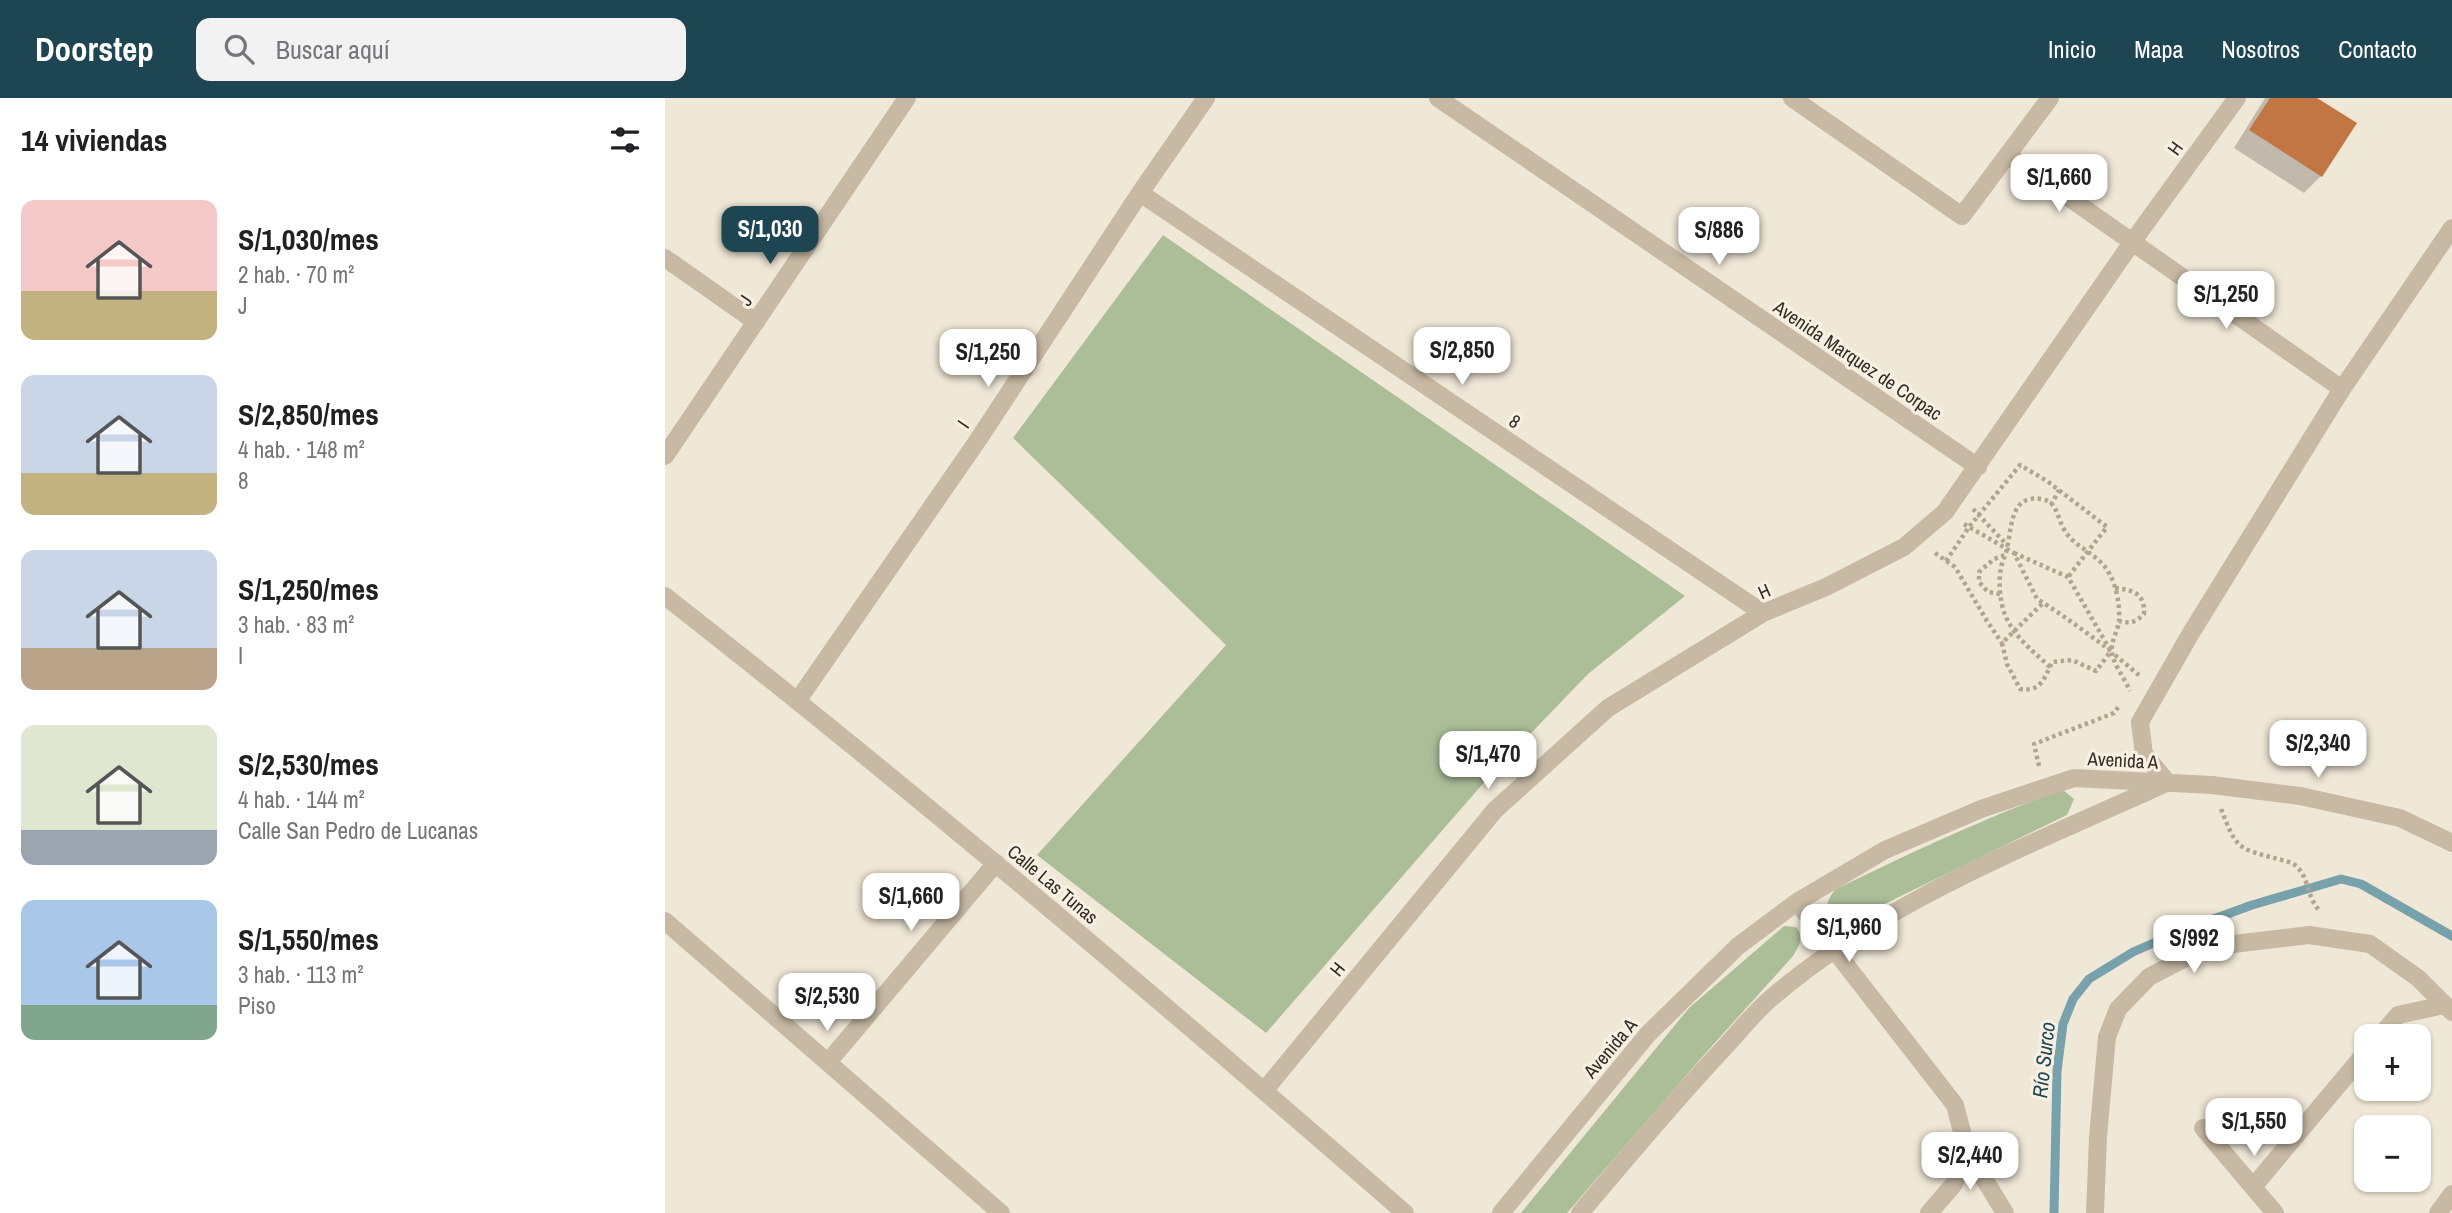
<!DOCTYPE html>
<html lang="es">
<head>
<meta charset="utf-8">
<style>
  :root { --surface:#fff; --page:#f2f2f2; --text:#202124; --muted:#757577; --accent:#1d4652 }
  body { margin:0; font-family:"Archivo Narrow",sans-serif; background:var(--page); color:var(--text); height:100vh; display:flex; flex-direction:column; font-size:26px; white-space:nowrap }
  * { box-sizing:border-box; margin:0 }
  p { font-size:23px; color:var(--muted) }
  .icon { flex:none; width:38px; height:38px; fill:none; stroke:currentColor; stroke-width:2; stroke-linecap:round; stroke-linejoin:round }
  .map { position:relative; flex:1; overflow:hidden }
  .side { display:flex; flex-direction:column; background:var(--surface); width:665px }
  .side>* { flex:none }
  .buttons { position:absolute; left:1689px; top:926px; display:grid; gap:14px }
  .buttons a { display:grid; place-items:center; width:77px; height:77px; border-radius:14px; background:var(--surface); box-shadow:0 2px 5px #0004; font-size:35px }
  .price { position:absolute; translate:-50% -60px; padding:0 16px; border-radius:14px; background:#fff; color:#222; font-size:23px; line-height:46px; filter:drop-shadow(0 2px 4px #0008) }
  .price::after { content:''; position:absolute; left:50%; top:42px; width:21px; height:16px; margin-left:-10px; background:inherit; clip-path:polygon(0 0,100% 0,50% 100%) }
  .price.on { background:var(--accent); color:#fff }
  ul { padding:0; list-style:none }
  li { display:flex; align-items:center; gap:21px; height:175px; padding:0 21px }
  li span { display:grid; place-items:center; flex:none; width:196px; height:140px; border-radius:14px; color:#555 }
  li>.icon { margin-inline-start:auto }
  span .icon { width:84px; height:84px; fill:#fffc; stroke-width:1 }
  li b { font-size:30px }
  h2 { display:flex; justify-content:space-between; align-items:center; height:84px; padding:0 21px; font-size:30px }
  header { display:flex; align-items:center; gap:42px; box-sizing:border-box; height:98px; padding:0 35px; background:var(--accent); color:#fff }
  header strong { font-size:33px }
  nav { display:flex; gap:38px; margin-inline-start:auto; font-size:24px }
  .search { width:490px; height:63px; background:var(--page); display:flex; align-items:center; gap:18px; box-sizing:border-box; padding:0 24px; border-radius:14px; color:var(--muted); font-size:26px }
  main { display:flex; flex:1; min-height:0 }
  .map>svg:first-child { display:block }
</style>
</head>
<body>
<header>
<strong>Doorstep</strong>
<div class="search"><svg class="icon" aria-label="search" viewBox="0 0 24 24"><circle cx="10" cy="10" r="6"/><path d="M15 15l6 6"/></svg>Buscar aquí</div>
<nav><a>Inicio</a><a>Mapa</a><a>Nosotros</a><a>Contacto</a></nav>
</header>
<main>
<section class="side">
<h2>14 viviendas<svg class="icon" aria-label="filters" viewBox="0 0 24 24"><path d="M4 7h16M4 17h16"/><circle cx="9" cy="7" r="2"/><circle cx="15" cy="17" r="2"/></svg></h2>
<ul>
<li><span style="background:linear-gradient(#f6c9c9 65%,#c2b280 0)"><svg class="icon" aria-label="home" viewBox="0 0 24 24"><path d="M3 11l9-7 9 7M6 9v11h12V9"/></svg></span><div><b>S/1,030/mes</b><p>2 hab. · 70 m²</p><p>J</p></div></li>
<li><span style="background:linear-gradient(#c9d6e8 70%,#c2b280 0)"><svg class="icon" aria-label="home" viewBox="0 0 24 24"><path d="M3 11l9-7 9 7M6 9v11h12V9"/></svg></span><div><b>S/2,850/mes</b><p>4 hab. · 148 m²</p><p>8</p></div></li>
<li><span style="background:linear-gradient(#c9d6e8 70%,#b9a48a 0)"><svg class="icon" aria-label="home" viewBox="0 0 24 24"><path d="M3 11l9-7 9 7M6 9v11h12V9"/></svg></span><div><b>S/1,250/mes</b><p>3 hab. · 83 m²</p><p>I</p></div></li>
<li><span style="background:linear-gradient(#dfe7d0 75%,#9aa5b1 0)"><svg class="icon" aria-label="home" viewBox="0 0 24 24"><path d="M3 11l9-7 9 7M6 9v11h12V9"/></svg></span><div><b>S/2,530/mes</b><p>4 hab. · 144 m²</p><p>Calle San Pedro de Lucanas</p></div></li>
<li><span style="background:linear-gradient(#a9c7e8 75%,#7fa58c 0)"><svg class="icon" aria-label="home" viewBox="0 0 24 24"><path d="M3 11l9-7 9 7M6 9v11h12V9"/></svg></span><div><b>S/1,550/mes</b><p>3 hab. · 113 m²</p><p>Piso</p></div></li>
</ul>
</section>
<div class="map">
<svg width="1787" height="1115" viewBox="0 0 1787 1115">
  <rect width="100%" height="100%" fill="#f0e8d7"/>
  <path fill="#abbe98" d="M498,137L1020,498L923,576L822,681L601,935L372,757L561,547L348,340Z
    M1398,692L1409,701L1402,717L1195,818L1176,824L1164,819C1160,807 1163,800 1171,791C1246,755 1320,719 1398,692Z
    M1119,828L1131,829C1140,839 1134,848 1128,858L1038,958L902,1115H856L1024,910Z"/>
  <path fill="#0003" d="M1600,0H1649L1656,78L1639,95L1569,50Z"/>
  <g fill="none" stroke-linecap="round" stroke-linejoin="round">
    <path stroke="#77a1ab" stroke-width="9" d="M1389,1115L1392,973L1398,926L1408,901L1424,881L1468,854L1516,833L1587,807L1676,781L1696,786L1787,838"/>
  </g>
  <path fill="#c27643" d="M1605,0H1652L1692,25L1657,79L1584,32Z"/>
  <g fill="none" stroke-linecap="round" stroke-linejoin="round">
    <path stroke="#b2a48e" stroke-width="4.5" stroke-dasharray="3.5 3.5" stroke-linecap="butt" d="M1386,407L1394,392
      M1308,411L1343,448
      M1299,426L1349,455L1372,501C1398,517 1422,535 1446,553L1431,573L1407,562L1387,564C1379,581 1376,594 1355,591L1342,566L1337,545L1378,505
      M1270,455L1290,469L1322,523L1337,545
      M1349,455L1403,479L1444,550
      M1281,463L1304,429L1355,367L1382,383L1442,429L1403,479
      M1450,490C1468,492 1480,495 1479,516C1471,524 1466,526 1454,523
      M1335,496L1323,494L1314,484V474L1329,461L1340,457
      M1450,557L1475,578
      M1385,569C1368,553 1350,540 1340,517C1335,504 1333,484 1336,470C1337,463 1341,457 1342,450C1347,430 1345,396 1376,401C1393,403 1392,421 1400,433C1411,451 1435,456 1445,477C1452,489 1455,509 1454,523C1453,533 1445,545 1447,554C1448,566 1460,581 1465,593
      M1374,668L1369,646L1449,615L1454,608
      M1556,711C1572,751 1571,750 1613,761C1620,763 1628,764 1633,770C1644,781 1642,800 1655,813"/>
    <path stroke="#c7b9a4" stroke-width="18" d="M773,0L1313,369
      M1127,0L1297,118L1385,0
      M1343,57L1677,291
      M475,95L1098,515
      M0,160L91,224
      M0,358L242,0
      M0,498C253,696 498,904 740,1115
      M133,602L313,342L475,95L541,0
      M1503,685L1479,656L1475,624L1526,535L1677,291L1787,130
      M1132,804L1290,1007L1302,1053L1340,1115
      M0,823L336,1115
      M1715,938L1733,917L1779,907
      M164,963L331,765
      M599,993L830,712L943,610L1098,515L1161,489L1239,449L1280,414L1468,143L1572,0
      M1538,1030L1610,1115
      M1588,1089L1701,954
      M836,1115L983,936L1073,848L1132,804L1220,752L1316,711L1409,680L1547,687L1635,698L1735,720L1787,745
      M915,1115C962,1060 1008,1004 1058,951C1073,935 1088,916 1105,901C1220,802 1363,748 1499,686
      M1264,1115L1289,1086L1302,1053
      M1430,1115L1433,1039L1442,939L1453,911L1484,879L1528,856L1560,847L1644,837L1705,846L1753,880L1787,914
      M1773,1115L1787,1096"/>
  </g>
  <g text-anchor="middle" stroke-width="6" stroke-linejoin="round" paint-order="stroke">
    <g font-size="19" fill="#322c25" stroke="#f8f1e3">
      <text transform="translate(1510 50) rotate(-54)" y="7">H</text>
      <text transform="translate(80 202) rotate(-56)" y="7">J</text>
      <text transform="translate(1193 262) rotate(34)" y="7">Avenida Marquez de Corpac</text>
      <text transform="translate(850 323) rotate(34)" y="7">8</text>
      <text transform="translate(298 326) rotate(-56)" y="7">I</text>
      <text transform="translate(1099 493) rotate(-24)" y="7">H</text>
      <text transform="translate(1458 662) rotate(3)" y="7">Avenida A</text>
      <text transform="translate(388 786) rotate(40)" y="7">Calle Las Tunas</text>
      <text transform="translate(672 871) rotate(-51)" y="7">H</text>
      <text transform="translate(945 950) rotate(-50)" y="7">Avenida A</text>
    </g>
    <g font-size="21" font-style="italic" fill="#1d4652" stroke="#f8f1e3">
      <text transform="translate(1379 962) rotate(-84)" y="7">Río Surco</text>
    </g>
  </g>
</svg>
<div class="buttons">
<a>+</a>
<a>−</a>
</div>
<b class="price" style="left:1394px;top:116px">S/1,660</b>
<b class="price on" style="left:105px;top:168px">S/1,030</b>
<b class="price" style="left:1054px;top:169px">S/886</b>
<b class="price" style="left:1561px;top:233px">S/1,250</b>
<b class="price" style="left:797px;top:289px">S/2,850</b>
<b class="price" style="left:323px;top:291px">S/1,250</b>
<b class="price" style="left:1653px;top:682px">S/2,340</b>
<b class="price" style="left:823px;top:693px">S/1,470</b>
<b class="price" style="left:246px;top:835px">S/1,660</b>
<b class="price" style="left:1184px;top:866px">S/1,960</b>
<b class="price" style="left:1529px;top:877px">S/992</b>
<b class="price" style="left:162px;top:935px">S/2,530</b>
<b class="price" style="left:1589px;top:1060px">S/1,550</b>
<b class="price" style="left:1305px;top:1094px">S/2,440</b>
</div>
</main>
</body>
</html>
